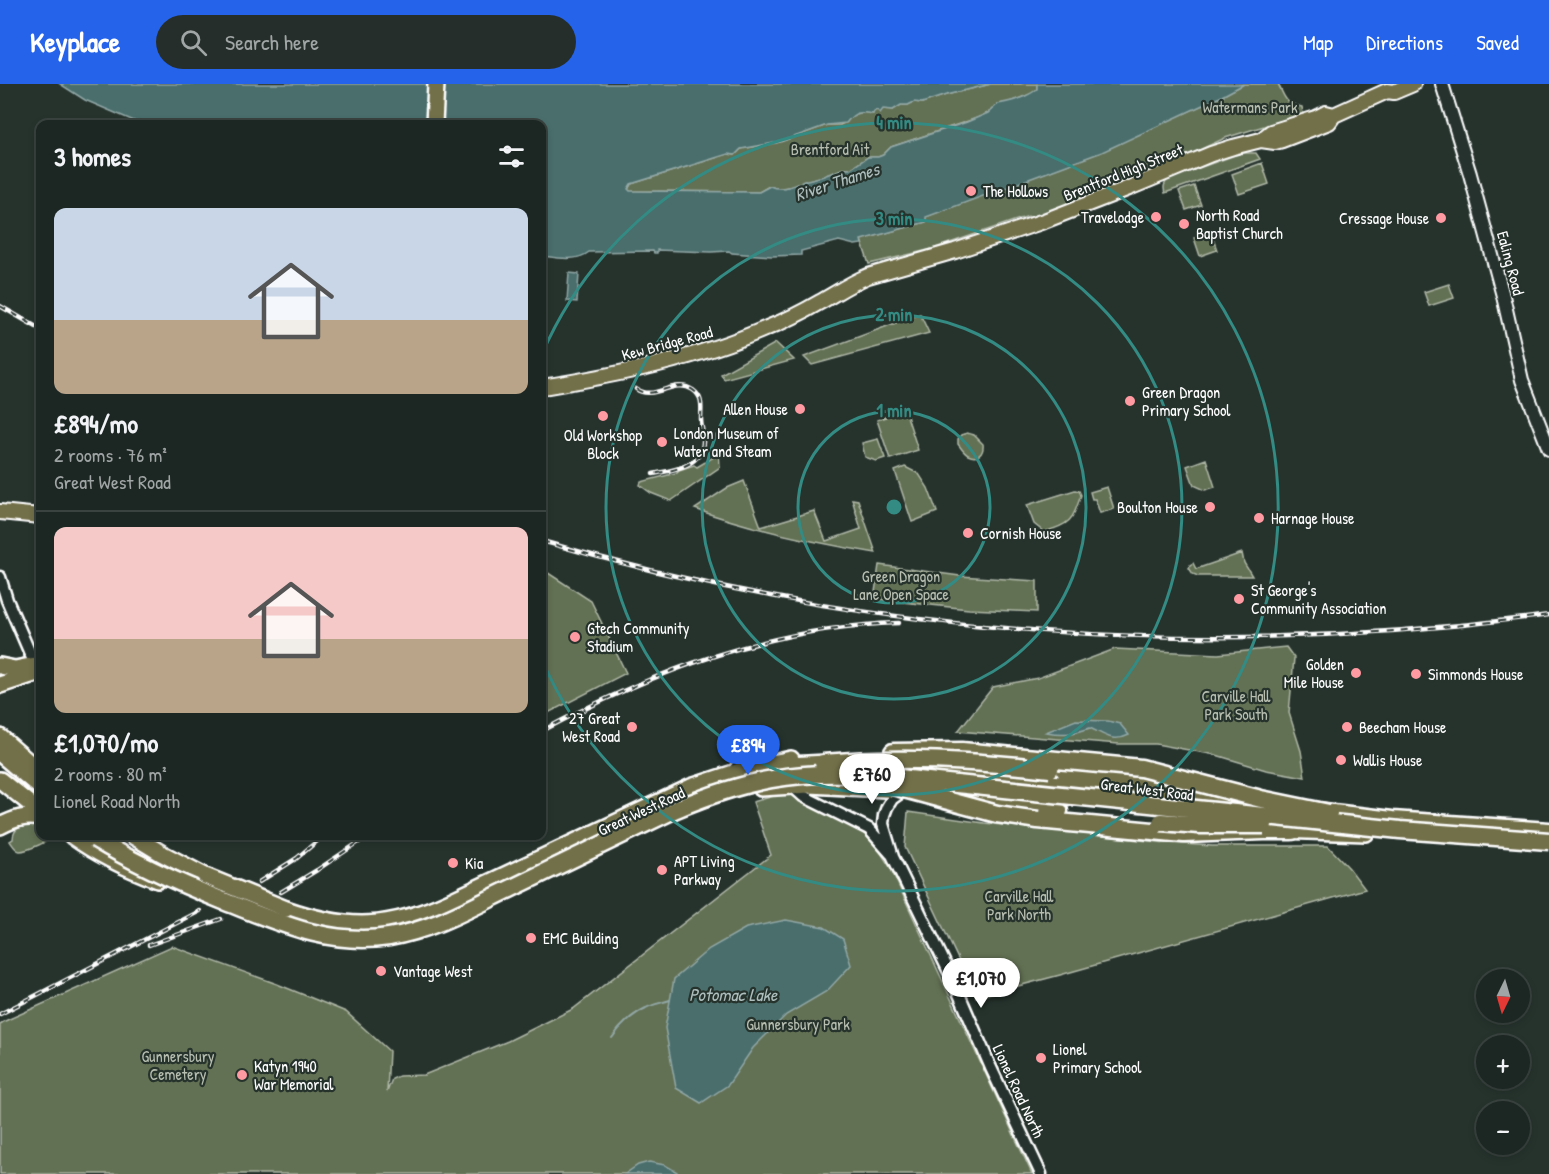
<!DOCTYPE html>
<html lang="en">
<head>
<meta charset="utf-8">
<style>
  :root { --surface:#1c2622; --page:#252e2a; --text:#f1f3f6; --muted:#a0a5a5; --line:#3a4340; --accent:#2563eb }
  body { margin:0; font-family:"Patrick Hand",sans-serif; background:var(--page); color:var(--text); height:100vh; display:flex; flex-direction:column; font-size:22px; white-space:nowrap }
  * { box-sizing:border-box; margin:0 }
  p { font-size:20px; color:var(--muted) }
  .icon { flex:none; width:33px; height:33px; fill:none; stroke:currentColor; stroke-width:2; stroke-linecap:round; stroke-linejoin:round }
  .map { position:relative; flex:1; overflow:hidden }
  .side { position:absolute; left:36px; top:36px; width:510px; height:720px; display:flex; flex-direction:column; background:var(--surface); border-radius:12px; box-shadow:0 3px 9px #0003,0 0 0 2px var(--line) }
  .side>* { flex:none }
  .needle { width:39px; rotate:185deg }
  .fabs { position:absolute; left:1476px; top:885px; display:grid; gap:12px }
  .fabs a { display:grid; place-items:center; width:54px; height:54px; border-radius:50%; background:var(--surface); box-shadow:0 3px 9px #0003,0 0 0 2px var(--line); font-size:30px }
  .price { position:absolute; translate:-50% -51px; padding:0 14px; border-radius:21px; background:#fff; color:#222; font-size:20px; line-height:39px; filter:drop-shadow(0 2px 3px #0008) }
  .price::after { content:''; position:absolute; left:50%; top:36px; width:18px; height:14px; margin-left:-9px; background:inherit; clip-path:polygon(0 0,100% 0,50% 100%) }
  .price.selected { background:var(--accent); color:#fff }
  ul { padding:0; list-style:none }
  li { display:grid; align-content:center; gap:12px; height:318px; padding:0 18px }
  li+li { border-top:2px solid var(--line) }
  li span { display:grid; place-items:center; height:186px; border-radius:12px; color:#555 }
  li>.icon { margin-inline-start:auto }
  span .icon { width:108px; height:108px; fill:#fffc; stroke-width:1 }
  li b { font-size:26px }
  h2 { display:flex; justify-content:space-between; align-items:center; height:72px; padding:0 18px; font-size:26px }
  header { display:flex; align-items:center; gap:36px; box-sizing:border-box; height:84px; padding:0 30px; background:var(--accent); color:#fff }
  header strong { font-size:28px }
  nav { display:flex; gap:33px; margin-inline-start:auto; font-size:21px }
  .search { width:420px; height:54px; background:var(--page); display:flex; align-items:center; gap:15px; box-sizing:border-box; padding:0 21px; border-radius:33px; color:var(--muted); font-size:22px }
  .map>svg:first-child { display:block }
</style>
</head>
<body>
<header>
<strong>Keyplace</strong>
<div class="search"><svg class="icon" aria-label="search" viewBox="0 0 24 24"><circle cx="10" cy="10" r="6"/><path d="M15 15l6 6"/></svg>Search here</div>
<nav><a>Map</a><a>Directions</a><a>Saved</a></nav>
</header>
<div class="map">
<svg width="1549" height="1090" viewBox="0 0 1549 1090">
  <rect width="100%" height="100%" fill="#26332d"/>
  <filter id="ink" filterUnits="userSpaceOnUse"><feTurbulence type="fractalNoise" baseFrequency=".0167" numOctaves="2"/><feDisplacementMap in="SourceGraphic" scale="12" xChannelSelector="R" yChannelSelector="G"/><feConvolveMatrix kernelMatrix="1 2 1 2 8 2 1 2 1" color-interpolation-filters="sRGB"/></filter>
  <g filter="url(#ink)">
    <path fill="#627052" stroke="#b0b8a8" stroke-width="1.5" d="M991,0H1037V5L1033,9L1007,19L998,20L988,29L980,33L891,63L883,71L878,73H868L850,85H842L821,93L805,97L799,101L777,105L769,102L759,108L630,107L628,106L631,100L728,70L735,71L741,65L780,58L827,41H840L847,38L850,32L863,28L873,30L874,27L882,25L893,26L901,21H908L914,18L922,19L946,11Z
      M1244,0H1278C1286,15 1284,19 1302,23L1303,30L1225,54L1139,94L1030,134L1028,132L932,165L869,180L861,156L926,138L925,133L1098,69L1220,13Z
      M1241,69H1256L1260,75L1165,109C1163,103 1164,100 1168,95Z
      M1262,79L1269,100L1239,110L1232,90Z
      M1194,102L1201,121L1186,126L1179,107Z
      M1211,149L1217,166L1200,172L1194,154Z
      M1449,200L1454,214L1429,222L1424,208Z
      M920,230L929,249L812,281L804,273Z
      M776,259L794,276L724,295L721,290Z
      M905,326L918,366L890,375L877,336Z
      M967,349L974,351L983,360C984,369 978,376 968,371C964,369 961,364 958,360V355L961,351Z
      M878,355L885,374L876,377L865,373L862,359Z
      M719,367L720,383L671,417L651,409L640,401L641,398L676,389L679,386L694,381L697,383L714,373L713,369Z
      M1206,375L1215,403L1205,406L1194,401L1187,382Z
      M905,383L919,390L928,404L937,428L912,438L895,387Z
      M744,397L761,443L814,427L826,457L861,445L852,415L858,416L876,469C815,459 754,446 695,425L727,404Z
      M1107,403L1114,425L1100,429L1095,415H1092L1090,408Z
      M1075,406L1079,407L1081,411C1072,437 1071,440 1044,448L1034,440L1027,421Z
      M1242,469L1244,479L1252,492H1198L1193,490L1189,484L1190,481L1193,479L1196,485Z
      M879,481L960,492L1037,497V528L969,525L874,515Z
      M542,485L591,517L626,589L542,632Z
      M1286,563L1294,574L1289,629L1301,667L1305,693L1266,686L1216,671L1156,660H1119L958,647L993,603L1038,594L1115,565L1218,570Z
      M789,710L861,748L871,756L881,769L890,783L1032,1090H0V940L5,937L172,862L277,900L346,928L389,967L387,1008L392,995L399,992L424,991L508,957L573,925L771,771L753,718L777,711Z
      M908,728L984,739L1167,759L1212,762H1328L1349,784L1365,805L1060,891L976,913L905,763Z
      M32,740L40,742V752H56C50,756 28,767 20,767C15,766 13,761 10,757L13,755C13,744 22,742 32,740Z"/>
    <path fill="#496e6c" stroke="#92a8a7" stroke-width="1.5" d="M60,0H991L946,11L922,19L914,18L908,21H901L893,26L883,25L880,29L877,26L874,27L873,30C858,27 855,28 846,39L827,41L780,58L741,65L735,71L728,70L631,100L628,105L630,107L759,108L770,102C780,107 794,102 804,97C809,95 814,95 819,93H821L842,85H850L868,73H878L883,71L891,63L967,38L988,29L998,20C1009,18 1028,13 1037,5V0H1244L1220,13L1102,68L926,133V138L861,156L862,160L855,161L839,157L801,167V171L772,172L732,169L729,167L711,168L657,166V169H654L653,167L589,168C577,178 557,174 542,172V40H141L85,16Z
      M569,189L579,190L577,218L567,217Z
      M1076,636L1108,637L1120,640L1129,651C1113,659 1105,651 1090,644C1073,650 1063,651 1046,648Z
      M786,836L824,843L843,855L851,881L827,907L786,931L753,964L728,1001L701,1019L676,1004L665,944L674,895L709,865L746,844Z
      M649,1078L665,1081L677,1088V1090H625L638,1081Z"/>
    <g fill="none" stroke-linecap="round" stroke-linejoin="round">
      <path stroke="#92a8a7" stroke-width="2" d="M612,954C620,942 633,930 646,924C653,920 662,919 670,916"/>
      <defs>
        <path id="tertiary" d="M0,493L7,516L35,581
          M740,661L765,675L775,676
          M730,689C741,682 740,672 740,661
          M792,702L803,712L869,745L891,770
          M905,707L899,710L892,715L887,723L884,731L883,740L893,773L953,896L991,984L1041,1090"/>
        <path id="secondary" d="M1442,0L1470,90L1503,212L1522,296L1549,365"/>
        <path id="primary" d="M1261,56L1271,48L1316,34L1326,29L1334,31
          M542,303C618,291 696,275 767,244C785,237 803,228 820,218C836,209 851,199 868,192L955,167L1044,137L1129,104L1211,70L1233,63L1261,56L1275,58L1282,56L1329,38L1334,31L1387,7L1394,8L1413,0
          M0,428L40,432"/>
        <path id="trunk" d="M434,40L436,0
          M0,582L15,585L35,581
          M0,601L40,588
          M0,653L40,688
          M0,696L40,728
          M761,704L809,701L904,706
          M0,742C14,735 25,731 40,734
          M1279,746L1366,749
          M72,752C98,771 128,785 158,796
          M133,752L161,769L205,792
          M286,825C349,847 389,845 450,817L691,703L746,685L791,675"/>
        <path id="motorway" d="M893,668L962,667L1036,674
          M0,669L40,703
          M780,682L836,679
          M880,682L1269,722
          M1065,687L1151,696L1183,701
          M940,706L999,719L1059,727
          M1316,727L1392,736L1549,747
          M1038,736L1184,750L1264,747H1292"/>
      </defs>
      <use href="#tertiary" stroke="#fff" stroke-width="15"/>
      <use href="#secondary" stroke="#fff" stroke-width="16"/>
      <use href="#primary" stroke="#fff" stroke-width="18"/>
      <use href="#trunk" stroke="#fff" stroke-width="20"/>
      <use href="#motorway" stroke="#fff" stroke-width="21"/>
      <use href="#tertiary" stroke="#26332d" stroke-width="10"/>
      <use href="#secondary" stroke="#26332d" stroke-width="12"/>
      <use href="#primary" stroke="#726f4a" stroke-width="14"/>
      <use href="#trunk" stroke="#726f4a" stroke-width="15"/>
      <use href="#motorway" stroke="#726f4a" stroke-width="16"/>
      <defs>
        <path id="rail" d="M0,222L40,245
          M636,305C654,318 674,293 693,306C704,314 701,324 701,335C701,343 704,350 703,358C702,383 672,386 653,390
          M542,457C867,553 1213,576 1549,531
          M542,647C654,587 770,543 899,539
          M259,798L297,774L323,752
          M281,808L317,786L368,752
          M149,861L221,835
          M0,930L200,827"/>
      </defs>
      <use href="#rail" stroke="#fff" stroke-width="4.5"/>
      <use href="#rail" stroke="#26332d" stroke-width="2" stroke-dasharray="7" stroke-linecap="butt"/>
      <defs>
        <path id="trunk-bridge" d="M205,792L286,825"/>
        <path id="motorway-bridge" d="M1036,674L1141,684L1261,715L1329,729
          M823,679C899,672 975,677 1050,685
          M893,702L997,730L1038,736
          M1161,738L1199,741H1264
          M95,755C137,781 181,800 226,818C280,839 329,862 389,853C433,846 472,823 512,804C566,778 621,751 676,725C745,696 795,686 870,691L1400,746L1549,757"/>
      </defs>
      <use href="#trunk-bridge" stroke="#fff" stroke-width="20" stroke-linecap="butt"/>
      <use href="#motorway-bridge" stroke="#fff" stroke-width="21" stroke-linecap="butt"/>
      <use href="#trunk-bridge" stroke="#726f4a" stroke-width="15"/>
      <use href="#motorway-bridge" stroke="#726f4a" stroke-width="16"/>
    </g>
  </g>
  <g fill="none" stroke="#338b84" stroke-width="3">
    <circle cx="894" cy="423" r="96"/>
    <circle cx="894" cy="423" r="192"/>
    <circle cx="894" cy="423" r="288"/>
    <path d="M542 270A384 384 0 1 1 542 576"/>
  </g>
  <g fill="#ff9aa2" stroke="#26332d" stroke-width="2">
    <circle cx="971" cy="107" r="6"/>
    <circle cx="1156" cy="133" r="6"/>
    <circle cx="1441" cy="134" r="6"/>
    <circle cx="1184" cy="140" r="6"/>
    <circle cx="1130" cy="317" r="6"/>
    <circle cx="800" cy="325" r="6"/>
    <circle cx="603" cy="332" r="6"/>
    <circle cx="662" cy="358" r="6"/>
    <circle cx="1210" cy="423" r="6"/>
    <circle cx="1259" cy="434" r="6"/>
    <circle cx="968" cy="449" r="6"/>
    <circle cx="1239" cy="515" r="6"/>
    <circle cx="575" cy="553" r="6"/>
    <circle cx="1356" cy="589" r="6"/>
    <circle cx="1416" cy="590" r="6"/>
    <circle cx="632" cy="643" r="6"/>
    <circle cx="1347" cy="643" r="6"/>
    <circle cx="1341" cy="676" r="6"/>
    <circle cx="453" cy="779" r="6"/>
    <circle cx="662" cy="786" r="6"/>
    <circle cx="531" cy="854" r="6"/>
    <circle cx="381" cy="887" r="6"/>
    <circle cx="1041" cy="974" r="6"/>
    <circle cx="242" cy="991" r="6"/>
  </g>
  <g text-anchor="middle" stroke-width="4.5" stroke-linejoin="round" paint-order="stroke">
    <g font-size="16" fill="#b8bfb1" stroke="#26332d">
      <text x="1250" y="29">Watermans Park</text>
      <text x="830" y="71">Brentford Ait</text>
      <text x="901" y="498">Green Dragon<tspan x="901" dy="18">Lane Open Space</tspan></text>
      <text x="1236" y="618">Carville Hall<tspan x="1236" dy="18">Park South</tspan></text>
      <text x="1019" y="818">Carville Hall<tspan x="1019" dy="18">Park North</tspan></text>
      <text x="798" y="946">Gunnersbury Park</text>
      <text x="178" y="978">Gunnersbury<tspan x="178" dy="18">Cemetery</tspan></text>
    </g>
    <g font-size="16" fill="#fff" stroke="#26332d">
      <text transform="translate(1123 88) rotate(-22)" y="6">Brentford High Street</text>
      <text transform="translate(1511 179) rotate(75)" y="6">Ealing Road</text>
      <text transform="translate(667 259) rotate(-15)" y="6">Kew Bridge Road</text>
      <text transform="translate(1147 705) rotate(7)" y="6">Great West Road</text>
      <text transform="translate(641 727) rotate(-25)" y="6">Great West Road</text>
      <text transform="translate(1019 1007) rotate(65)" y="6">Lionel Road North</text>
    </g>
    <g font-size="16" fill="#fff" stroke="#26332d" text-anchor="start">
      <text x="983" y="113">The Hollows</text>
      <text x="1196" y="137">North Road<tspan x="1196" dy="18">Baptist Church</tspan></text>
      <text x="1144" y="139" text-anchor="end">Travelodge</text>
      <text x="1429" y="140" text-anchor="end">Cressage House</text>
      <text x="1142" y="314">Green Dragon<tspan x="1142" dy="18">Primary School</tspan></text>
      <text x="788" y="331" text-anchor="end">Allen House</text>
      <text x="674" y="355">London Museum of<tspan x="674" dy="18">Water and Steam</tspan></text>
      <text x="603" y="357" text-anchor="middle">Old Workshop<tspan x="603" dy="18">Block</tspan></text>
      <text x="1198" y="429" text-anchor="end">Boulton House</text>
      <text x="1271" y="440">Harnage House</text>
      <text x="980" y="455">Cornish House</text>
      <text x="1251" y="512">St George's<tspan x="1251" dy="18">Community Association</tspan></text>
      <text x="587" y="550">Gtech Community<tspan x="587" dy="18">Stadium</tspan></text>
      <text x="1344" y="586" text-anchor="end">Golden<tspan x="1344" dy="18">Mile House</tspan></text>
      <text x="1428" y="596">Simmonds House</text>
      <text x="620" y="640" text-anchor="end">27 Great<tspan x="620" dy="18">West Road</tspan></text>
      <text x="1359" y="649">Beecham House</text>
      <text x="1353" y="682">Wallis House</text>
      <text x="674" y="783">APT Living<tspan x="674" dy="18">Parkway</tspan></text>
      <text x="465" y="785">Kia</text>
      <text x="543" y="860">EMC Building</text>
      <text x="393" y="893">Vantage West</text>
      <text x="1053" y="971">Lionel<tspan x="1053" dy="18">Primary School</tspan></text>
      <text x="254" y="988">Katyn 1940<tspan x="254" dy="18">War Memorial</tspan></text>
    </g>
    <g font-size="18" font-style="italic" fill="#adbebd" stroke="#26332d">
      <text transform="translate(837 98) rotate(-18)" y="6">River Thames</text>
      <text x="733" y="917">Potomac Lake</text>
    </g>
  </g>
  <circle cx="894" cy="423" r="9" fill="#338b84" stroke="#26332d" stroke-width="3"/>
  <g font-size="18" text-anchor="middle" font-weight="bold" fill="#338b84" stroke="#26332d" stroke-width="4.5" stroke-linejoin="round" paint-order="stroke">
    <text x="894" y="45">4 min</text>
    <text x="894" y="141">3 min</text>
    <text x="894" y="237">2 min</text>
    <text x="894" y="333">1 min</text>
  </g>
</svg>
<div class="fabs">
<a><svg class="needle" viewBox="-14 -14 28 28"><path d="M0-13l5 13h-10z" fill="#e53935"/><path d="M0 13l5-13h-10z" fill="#a0a5a5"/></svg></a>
<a>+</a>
<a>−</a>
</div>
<b class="price selected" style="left:748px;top:692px">£894</b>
<b class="price" style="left:872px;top:721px">£760</b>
<b class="price" style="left:981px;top:925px">£1,070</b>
<section class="side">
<h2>3 homes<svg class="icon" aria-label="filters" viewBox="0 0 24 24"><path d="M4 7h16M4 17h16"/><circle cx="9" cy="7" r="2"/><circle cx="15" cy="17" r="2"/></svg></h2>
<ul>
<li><span style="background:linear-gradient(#c9d6e8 60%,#b9a48a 0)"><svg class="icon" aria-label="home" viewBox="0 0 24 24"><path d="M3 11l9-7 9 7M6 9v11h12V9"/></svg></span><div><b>£894/mo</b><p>2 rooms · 76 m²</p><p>Great West Road</p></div></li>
<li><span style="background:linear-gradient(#f6c9c9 60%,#b9a48a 0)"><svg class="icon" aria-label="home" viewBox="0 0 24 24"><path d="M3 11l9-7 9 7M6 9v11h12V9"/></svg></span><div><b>£1,070/mo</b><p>2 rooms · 80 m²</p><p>Lionel Road North</p></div></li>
</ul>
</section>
</div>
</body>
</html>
